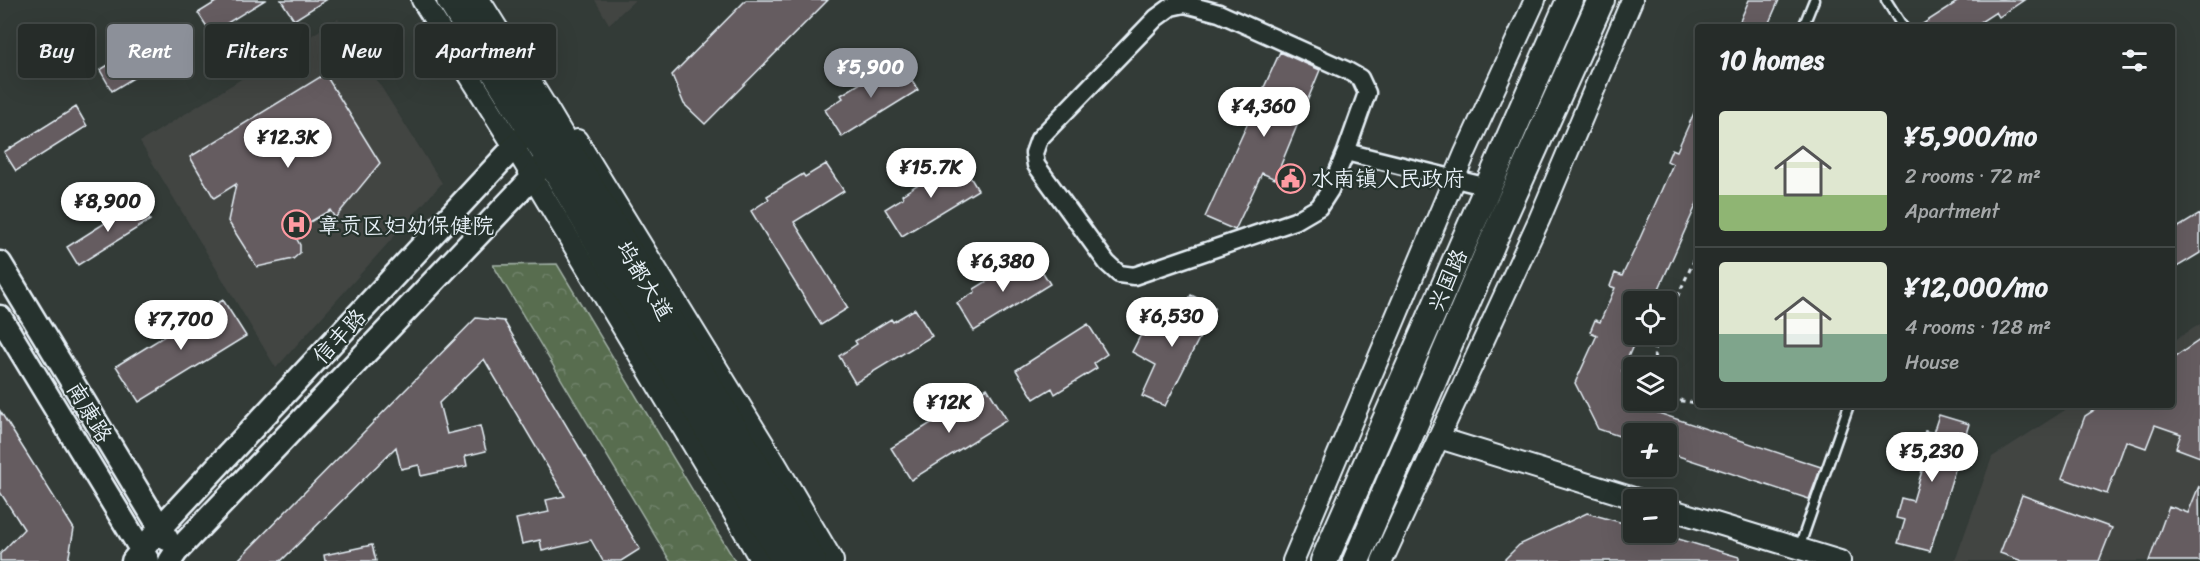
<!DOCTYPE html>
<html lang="en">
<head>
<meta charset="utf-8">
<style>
  :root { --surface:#262c29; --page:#323835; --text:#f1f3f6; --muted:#a4a7a8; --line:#424846; --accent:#8c9099 }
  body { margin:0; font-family:Sriracha,"LXGW WenKai TC",sans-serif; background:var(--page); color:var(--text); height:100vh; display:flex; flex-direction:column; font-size:22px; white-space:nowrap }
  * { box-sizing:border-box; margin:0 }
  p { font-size:20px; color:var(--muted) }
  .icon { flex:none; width:33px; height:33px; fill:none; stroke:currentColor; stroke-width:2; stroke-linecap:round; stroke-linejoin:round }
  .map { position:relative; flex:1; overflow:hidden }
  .drawer { position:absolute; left:1695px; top:24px; width:480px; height:384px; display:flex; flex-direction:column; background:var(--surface); border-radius:6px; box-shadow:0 6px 24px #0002,0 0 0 2px var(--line) }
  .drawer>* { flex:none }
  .top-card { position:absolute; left:18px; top:24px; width:570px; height:54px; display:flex; gap:12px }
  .tools { position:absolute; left:1623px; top:291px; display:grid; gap:12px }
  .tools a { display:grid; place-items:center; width:54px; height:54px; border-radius:6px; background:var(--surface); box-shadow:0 6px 24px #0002,0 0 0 2px var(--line); font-size:30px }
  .price { position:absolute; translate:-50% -51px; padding:0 14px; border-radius:21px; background:#fff; color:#222; font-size:20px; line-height:39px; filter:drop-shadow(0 2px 3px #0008) }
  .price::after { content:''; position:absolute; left:50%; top:36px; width:18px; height:14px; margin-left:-9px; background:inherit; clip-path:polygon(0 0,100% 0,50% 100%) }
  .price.selected { background:var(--accent); color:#fff }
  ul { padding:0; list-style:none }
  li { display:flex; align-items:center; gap:18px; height:150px; padding:0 24px }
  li+li { border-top:2px solid var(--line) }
  li span { display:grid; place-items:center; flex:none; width:168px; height:120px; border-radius:6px; color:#555 }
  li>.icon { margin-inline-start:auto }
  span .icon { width:72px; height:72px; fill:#fffc; stroke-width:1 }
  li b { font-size:26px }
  h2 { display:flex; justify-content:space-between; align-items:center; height:72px; padding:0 24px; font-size:26px }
  .pill { padding:0 21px; border-radius:6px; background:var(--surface); box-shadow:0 6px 24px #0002,0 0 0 2px var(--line); font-size:21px; line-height:54px }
  .pill.selected { background:var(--accent); color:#fff }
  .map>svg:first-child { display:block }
</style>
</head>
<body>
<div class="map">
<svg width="2200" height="561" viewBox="0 0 2200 561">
  <defs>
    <pattern id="park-crowns" width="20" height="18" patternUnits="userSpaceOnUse" patternTransform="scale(1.5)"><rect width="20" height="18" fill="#586d50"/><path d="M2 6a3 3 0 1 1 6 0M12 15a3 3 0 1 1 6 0" fill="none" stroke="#70826a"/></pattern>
  </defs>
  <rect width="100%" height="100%" fill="#333b37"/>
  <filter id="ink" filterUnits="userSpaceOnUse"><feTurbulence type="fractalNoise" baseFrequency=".0167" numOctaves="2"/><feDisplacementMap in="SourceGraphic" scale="12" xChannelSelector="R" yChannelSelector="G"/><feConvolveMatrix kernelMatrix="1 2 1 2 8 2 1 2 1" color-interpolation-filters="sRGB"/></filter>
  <g filter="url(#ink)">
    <path fill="#424543" d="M595,0H635L609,24Z
      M338,19L442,183L276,368L140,142Z
      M2200,324V561H1955L1992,457L2073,405H2172V342Z"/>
    <path fill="url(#park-crowns)" stroke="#a0afa4" stroke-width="1.5" d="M557,264L735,561H670L493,265Z"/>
    <path fill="#655b60" stroke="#e8f1f8" stroke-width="1.5" d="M219,0H265L211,33L198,13Z
      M281,0H326L294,20Z
      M746,0H828L705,124L684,104L672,75Z
      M1749,0H1779L1767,27H1752L1740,21Z
      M1960,0H2024L1999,17L1996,12L1973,27H1918Z
      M166,30L178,51L112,91L100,70Z
      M1280,52L1320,70L1275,179L1262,173L1235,230L1205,217Z
      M901,62L918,90L842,137L825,110L843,98L841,95L877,73L879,76Z
      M325,74L380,163L335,218L330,210L293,232L300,245V253L293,259L257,267L228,221L236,184L214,198L190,157Z
      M1698,104V201L1653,302H1634V334H1638L1622,371L1634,391V400H1639L1643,408L1821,467L1809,499L1666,452V434H1634V441L1598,429L1575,383L1597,335L1590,332L1595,320L1600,322L1615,288L1610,286L1615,273L1622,276L1636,247L1673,164L1667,161L1672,149L1677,151Z
      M76,107L87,126L16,171L4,152Z
      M961,162L978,190L902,236L885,209L903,198L902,195L917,185L938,173L940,176Z
      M826,164L844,191L794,222L848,308L821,325L751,211L769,199L767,196L803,174L805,177Z
      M138,202L150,220L78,265L67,247Z
      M2200,214V253L2172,270V231Z
      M1033,256L1050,284L974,331L957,303L975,292L974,289L1010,267L1012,270Z
      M1191,295L1215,307L1165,406L1142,396L1156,365L1132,352L1149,319L1173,331Z
      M223,300L246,336L139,402L116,366Z
      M915,309L932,336L855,383L839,356L857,344L855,341L891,319L893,322Z
      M476,318L504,321L640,549L621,561H603L591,540L542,551L540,540L522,544L516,519L549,512L546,500L565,496L484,359L439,403L447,434L480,426L486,451L465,456L467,466L421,476L419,465L401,469L396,447L281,561H237Z
      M1088,324L1107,354L1094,363L1097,368L1055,394L1052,388L1034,399L1016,370Z
      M2200,340V457L2176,448L2181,434L2155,425L2146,448L2126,441L2107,494L2062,478L2085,416L2102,405H2172V359Z
      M987,388L1007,420L911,480L891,448Z
      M0,411L74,529L68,561H0V554L24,529L0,492Z
      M1939,415L1969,424L1930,551L1898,543L1905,520L1896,518L1901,498L1913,501L1927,454L1918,452L1925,431L1933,433Z
      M2199,486L2200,561H2149L2169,506L2188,513Z
      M2022,495L2112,528L2099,561H2022L2000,553Z
      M1587,513L1634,526V532H1655L1739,557V561H1503L1519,545Z
      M372,545L376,561H325L324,555Z"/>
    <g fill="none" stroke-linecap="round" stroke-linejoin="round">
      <defs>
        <path id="service" d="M1886,0L1903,27
          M1803,27L1814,0
          M1799,548L1849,405"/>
        <path id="minor" d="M1346,152L1330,190L1319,207L1295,221L1134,276L1119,274L1107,263L1036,165L1034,153L1039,139L1156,18L1171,7L1185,4L1219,13L1346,70L1360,78L1367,93L1346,152L1488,187"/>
        <path id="tertiary" d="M422,0L515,148L729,505L761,561
          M577,140L776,464L833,561
          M1439,438L1640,500
          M1666,508L1840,561
          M1293,561L1465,153L1535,0
          M1382,561L1539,220L1632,0"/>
        <path id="secondary" d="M0,263L167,539
          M0,317L148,561
          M133,561L160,528L541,118
          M170,561L176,552L533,177L556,145"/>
        <path id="primary" d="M450,0L547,156L785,561
          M476,0L546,112L813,561
          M1324,561L1570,0
          M1356,561L1505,213L1601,0"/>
      </defs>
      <use href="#service" stroke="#e8f1f8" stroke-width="13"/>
      <use href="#minor" stroke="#e8f1f8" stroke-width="21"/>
      <use href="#tertiary" stroke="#e8f1f8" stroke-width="24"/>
      <use href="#secondary" stroke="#e8f1f8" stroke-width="27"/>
      <use href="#primary" stroke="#e8f1f8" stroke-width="30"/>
      <path stroke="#e8f1f8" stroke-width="3" stroke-dasharray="4.5 4.5" stroke-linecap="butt" d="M1666,321L1698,252
        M1655,368L1654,349L1661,334
        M1666,389L1682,401L1698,403"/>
      <use href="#service" stroke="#26332d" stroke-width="8"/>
      <use href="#minor" stroke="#26332d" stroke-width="16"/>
      <use href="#tertiary" stroke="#26332d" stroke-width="20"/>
      <use href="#secondary" stroke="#26332d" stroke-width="22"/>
      <use href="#primary" stroke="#26332d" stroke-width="26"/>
    </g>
  </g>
  <defs>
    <symbol id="civic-ring" viewBox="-11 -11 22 22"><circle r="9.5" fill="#26332d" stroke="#ff9aa2" stroke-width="1.5"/><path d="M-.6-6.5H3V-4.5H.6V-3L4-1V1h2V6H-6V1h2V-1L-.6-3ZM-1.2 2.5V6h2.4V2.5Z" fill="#ff9aa2"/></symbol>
    <symbol id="hospital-ring" viewBox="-11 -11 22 22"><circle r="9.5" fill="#26332d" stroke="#ff9aa2" stroke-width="1.5"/><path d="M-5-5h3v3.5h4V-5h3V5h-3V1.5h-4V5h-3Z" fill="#ff9aa2"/></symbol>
  </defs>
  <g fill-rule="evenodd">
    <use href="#civic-ring" x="1274" y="162" width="33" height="33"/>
    <use href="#hospital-ring" x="280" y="208" width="33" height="33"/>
  </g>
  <g text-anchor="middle" stroke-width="4.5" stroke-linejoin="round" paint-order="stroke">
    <g font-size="22" fill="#e8f1f8" stroke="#26332d" text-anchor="start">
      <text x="1311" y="186">水南镇人民政府</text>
      <text x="318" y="233">章贡区妇幼保健院</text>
    </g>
    <g font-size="22" fill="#e8f1f8" stroke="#26332d">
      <text transform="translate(645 280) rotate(59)" y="8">坞都大道</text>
      <text transform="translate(1447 280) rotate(-66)" y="8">兴国路</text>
      <text transform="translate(339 336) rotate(-47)" y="8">信丰路</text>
      <text transform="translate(90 412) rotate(59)" y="8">南康路</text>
    </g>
  </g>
</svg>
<div class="tools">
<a><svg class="icon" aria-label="locate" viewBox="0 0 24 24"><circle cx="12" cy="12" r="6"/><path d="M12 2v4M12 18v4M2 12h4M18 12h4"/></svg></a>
<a><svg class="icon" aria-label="layers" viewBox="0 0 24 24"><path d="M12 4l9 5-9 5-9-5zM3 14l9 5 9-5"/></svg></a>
<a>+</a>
<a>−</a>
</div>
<b class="price selected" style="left:871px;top:99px">¥5,900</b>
<b class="price" style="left:1264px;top:138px">¥4,360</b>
<b class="price" style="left:288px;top:169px">¥12.3K</b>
<b class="price" style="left:931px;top:199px">¥15.7K</b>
<b class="price" style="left:108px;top:233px">¥8,900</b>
<b class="price" style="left:1003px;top:293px">¥6,380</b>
<b class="price" style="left:1172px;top:348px">¥6,530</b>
<b class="price" style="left:181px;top:351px">¥7,700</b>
<b class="price" style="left:949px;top:434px">¥12K</b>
<b class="price" style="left:1932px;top:483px">¥5,230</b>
<div class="top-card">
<a class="pill">Buy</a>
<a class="pill selected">Rent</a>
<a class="pill">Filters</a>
<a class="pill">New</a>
<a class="pill">Apartment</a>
</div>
<section class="drawer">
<h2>10 homes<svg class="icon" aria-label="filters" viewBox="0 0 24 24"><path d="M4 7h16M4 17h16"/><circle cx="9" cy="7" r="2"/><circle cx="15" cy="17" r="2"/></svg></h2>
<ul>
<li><span style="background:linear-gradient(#dfe7d0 70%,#8fb573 0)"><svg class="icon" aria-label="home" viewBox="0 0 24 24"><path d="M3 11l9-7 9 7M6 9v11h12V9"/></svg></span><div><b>¥5,900/mo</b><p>2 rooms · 72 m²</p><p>Apartment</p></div></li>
<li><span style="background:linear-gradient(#dfe7d0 60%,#7fa58c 0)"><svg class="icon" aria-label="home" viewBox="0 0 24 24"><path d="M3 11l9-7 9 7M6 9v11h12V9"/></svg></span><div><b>¥12,000/mo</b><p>4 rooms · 128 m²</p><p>House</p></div></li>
</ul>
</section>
</div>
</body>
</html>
